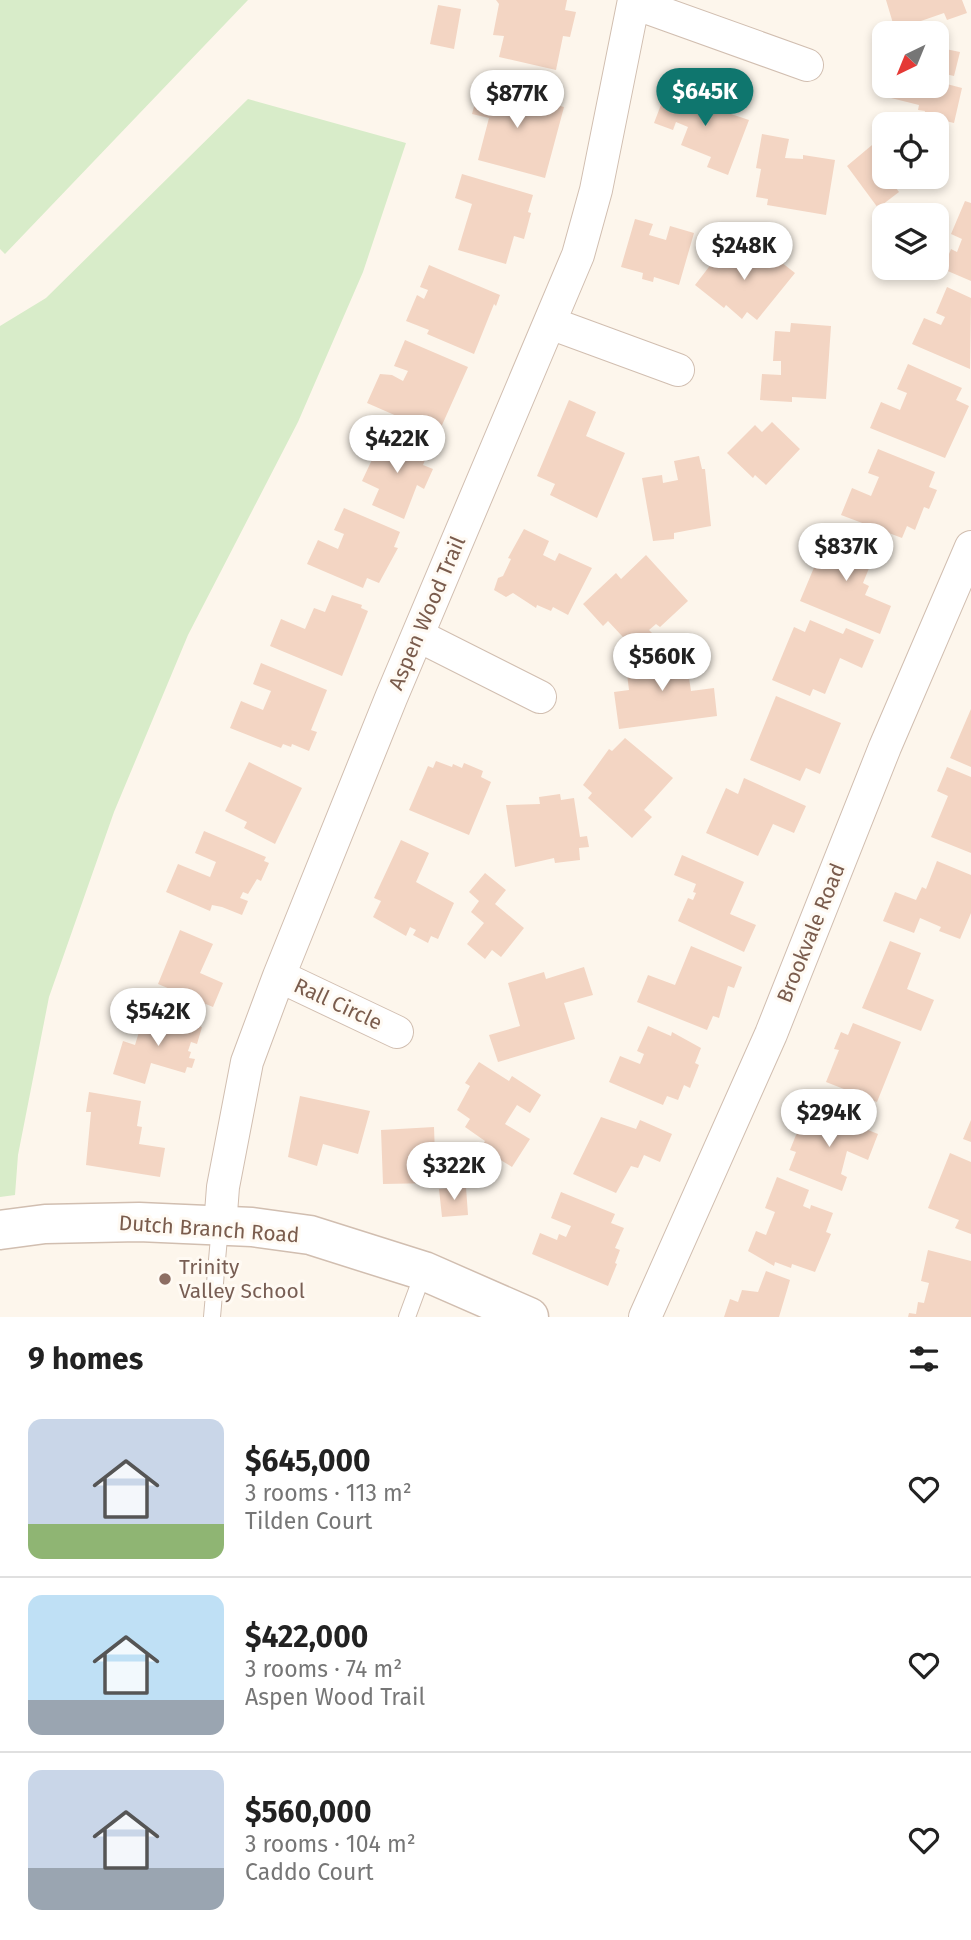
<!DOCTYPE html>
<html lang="en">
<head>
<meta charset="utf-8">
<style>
  :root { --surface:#fff; --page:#f2f2f2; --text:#222; --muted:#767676; --line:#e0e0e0; --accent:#0f766e }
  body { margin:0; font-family:"Fira Sans",sans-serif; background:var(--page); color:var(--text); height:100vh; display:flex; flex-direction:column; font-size:26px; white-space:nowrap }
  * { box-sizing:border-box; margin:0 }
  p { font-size:23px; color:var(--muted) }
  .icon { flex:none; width:38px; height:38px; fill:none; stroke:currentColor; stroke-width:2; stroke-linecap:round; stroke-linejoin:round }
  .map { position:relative; height:1317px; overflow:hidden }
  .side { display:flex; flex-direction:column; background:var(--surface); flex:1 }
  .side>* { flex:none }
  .needle { width:46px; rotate:223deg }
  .fabs { position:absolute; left:872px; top:21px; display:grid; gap:14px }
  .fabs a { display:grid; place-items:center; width:77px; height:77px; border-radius:14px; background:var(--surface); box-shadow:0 4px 10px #0003; font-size:35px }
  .price { position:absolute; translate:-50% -60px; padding:0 16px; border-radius:24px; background:#fff; color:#222; font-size:23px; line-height:46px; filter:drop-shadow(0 2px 4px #0008) }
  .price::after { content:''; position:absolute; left:50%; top:42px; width:21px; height:16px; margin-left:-10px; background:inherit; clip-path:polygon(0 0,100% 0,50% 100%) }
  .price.on { background:var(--accent); color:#fff }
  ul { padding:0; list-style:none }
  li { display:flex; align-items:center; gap:21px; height:175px; padding:0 28px }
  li+li { border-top:2px solid var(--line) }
  li span { display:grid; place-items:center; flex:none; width:196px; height:140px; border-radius:14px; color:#555 }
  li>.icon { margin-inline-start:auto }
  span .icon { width:84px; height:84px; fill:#fffc; stroke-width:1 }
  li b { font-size:30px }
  h2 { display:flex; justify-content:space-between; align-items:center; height:84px; padding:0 28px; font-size:30px }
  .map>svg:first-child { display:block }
</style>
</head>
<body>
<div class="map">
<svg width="971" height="1317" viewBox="0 0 971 1317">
  <rect width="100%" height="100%" fill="#fdf6ec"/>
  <path fill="#d8ecc9" d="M0,0H248L5,254L0,249Z
    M248,99L406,143L363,272L298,422L188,635L114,812L49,997L18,1155L15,1195L0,1197V326L46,298Z"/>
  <path fill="#f3d5c3" d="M496,0H567L565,10L576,12L570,37L563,36L556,70L499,57L504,36L493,35L499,4Z
    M886,0H962L967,13L947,20L944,13L895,30Z
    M438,5L461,9L454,49L430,44Z
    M936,47L960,52L954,76L945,74L943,83L962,88L954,123L924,116L925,111L918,110L919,105L891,98L893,86H936Z
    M480,84L564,107L545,178L478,160L489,118L472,114Z
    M667,89L733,109L731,114L749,120L728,175L707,167L711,157L681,145L688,127L676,122L673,130L654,123Z
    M762,134L789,139L785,158L803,159V155L835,160L826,215L767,205L768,199L756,197L761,169L756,168Z
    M884,135V177H910L896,188L899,192L878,208L847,166Z
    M462,174L533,195L528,212L531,213L524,239L514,236L506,264L458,250L472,204L455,198Z
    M965,201L971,203V281L943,269L951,249L957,252L962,239L951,234Z
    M635,219L653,224L649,235L666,240L670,226L694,233L679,285L654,277L653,282L642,279L643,273L621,267Z
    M729,241L762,267L772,255L795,273L757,320L747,312L742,319L726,305L724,308L695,285Z
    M429,265L500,295L496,306L494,304L474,354L427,334L429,330L406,321L417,295L424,299L428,290L420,287Z
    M947,287L971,298L970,369L912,344L924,318L941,325L945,317L936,313Z
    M791,323L831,326L826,399L792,397V402L760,400L762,374L781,375V361H773L775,331L790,332Z
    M405,340L468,367L438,434L367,403L380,374L392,375L403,381L408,371L394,366Z
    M908,364L962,388L956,400L969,406L945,458L870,428L881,402L900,410L907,393L897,389Z
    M569,400L596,412L586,436L625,453L597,518L550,495L555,484L537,476Z
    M772,422L800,449L766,485L755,475L753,478L727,453L755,425L762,432Z
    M384,434L428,453L423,465L433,469L424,489L417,485L404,519L372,505L379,489L362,481Z
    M878,449L935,472L929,487L937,490L929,509L924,507L915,530L907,526L902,538L841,515L852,488L871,496L879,477L868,473Z
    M699,456L702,469H705L711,526L674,533V539L653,541L642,478L662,475L663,483L678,480L674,461Z
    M344,508L400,532L394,547L398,548L379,583L367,578L363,588L307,564L318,540L338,549L344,534L334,530Z
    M524,529L549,541L543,555L555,561L559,553L592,568L568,615L553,607L551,611L537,605L536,608L513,593L506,597L494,590L498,578L503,576L511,559L508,558Z
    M837,529L878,546L863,583L869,586L865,595L891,606L880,634L800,601L818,558L824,560Z
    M646,555L688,601L660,627L656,624L649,630L653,634L635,650L608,621L603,626L583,604L616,573L621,579Z
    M332,595L362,605L361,608L368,611L342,676L270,646L281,619L305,629L314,608L325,612Z
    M810,620L843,634L846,628L874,640L862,668L840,658L825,694L813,689L810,696L772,680L794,627L805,632Z
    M684,645L691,691L714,688L717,716L619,729L614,692L629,690L626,666L659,661L657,650Z
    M261,663L327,690L311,730L317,732L309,751L292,744L291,747L283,744L281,748L230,728L241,701L263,710L271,691L253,684Z
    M776,696L841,723L820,774L806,768L800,781L750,760Z
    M971,709V767L950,758Z
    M625,738L673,778L644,810L652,817L632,838L588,798L592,793L583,785L609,749L612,751Z
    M436,761L452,767L453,764L462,768L464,763L483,771L481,777L491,782L469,835L409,810L428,766L433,768Z
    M249,762L302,788L275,844L244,828L247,822L225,811Z
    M947,767L971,777V853L931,837L948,796L937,791Z
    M744,778L806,806L794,833L773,824L758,856L706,833L726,788L738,794Z
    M560,794L561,800L574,798L580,837L587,836L589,847L579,848L580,860L555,863L554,858L515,867L506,805L540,804L539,797Z
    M204,831L266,857L264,861L269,863L261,881L257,879L248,894L243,892L240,898L248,901L242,915L222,907L212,905L210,911L166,892L178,864L210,877L216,862L195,853Z
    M401,840L429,853L416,882L454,903L438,939L431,936L428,943L413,935L416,930L410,927L406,936L373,917L381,901L374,898Z
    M682,855L744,882L730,914L756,925L744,952L678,921L688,898L693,900L696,893L693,892L696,884L674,875Z
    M937,861L971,875V913L960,939L939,931L941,927L920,918L914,933L883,921L895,892L916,900L922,887L926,889Z
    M485,873L506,890L495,904L524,928L501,957L492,950L485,959L467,944L484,923L471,912L479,901L469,892Z
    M180,930L213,944L200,973L223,983L213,1007L158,984Z
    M890,941L921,953L907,989L934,1000L921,1031L862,1008Z
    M691,946L742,967L734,988L728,986L719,1018L713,1016L707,1030L637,1002L648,975L675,985Z
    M584,967L593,995L564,1003L575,1039L498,1062L489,1035L520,1026L508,983L544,972L546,979Z
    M158,1014L202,1027L197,1044L191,1042L188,1051L191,1052L189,1058L195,1059L192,1068L187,1067L185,1073L151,1063L145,1084L113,1074L123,1041L135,1045L143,1019L156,1022Z
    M853,1023L901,1042L877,1102L826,1082L839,1050L834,1049L841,1032L848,1035Z
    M648,1026L671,1036L672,1032L701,1048L695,1063L699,1065L690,1088L684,1085L678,1100L667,1096L663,1105L609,1082L620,1056L640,1064L644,1054L637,1051Z
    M479,1062L509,1081L512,1076L541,1095L530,1113L517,1105L505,1124L530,1139L512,1167L481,1148L485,1141L465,1127L470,1119L457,1110L470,1086L465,1083Z
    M89,1092L141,1101L137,1126L142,1127L139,1144L165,1148L160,1177L86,1165L91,1112H86Z
    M300,1096L370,1111L358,1154L323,1144L317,1166L288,1157Z
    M823,1112L878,1134L868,1160L847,1151L841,1174L847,1177L842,1191L789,1170L796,1152L790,1150L796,1135L801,1129L804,1131L810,1117L819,1121Z
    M601,1117L636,1129L640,1120L672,1134L660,1162L644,1155L638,1168L631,1166L616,1193L573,1174Z
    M971,1120V1142L963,1139Z
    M434,1127L436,1183L383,1184L381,1130Z
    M950,1153L971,1162V1234L955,1228L959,1220L928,1208Z
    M777,1177L809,1190L803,1206L810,1209L811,1205L833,1213L826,1232L831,1234L815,1272L792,1264L791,1268L775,1262L774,1266L748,1251L756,1231L766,1235L775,1212L765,1208Z
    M466,1187L468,1215L442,1217L439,1189Z
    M561,1192L615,1214L611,1223L624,1228L615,1248L620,1250L615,1263L617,1264L608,1286L532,1254L540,1233L557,1240L559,1234L566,1237L571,1226L551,1218Z
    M928,1250L971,1261V1317H908L909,1313L916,1314L918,1302L924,1303L929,1283L921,1281Z
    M766,1271L790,1280L779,1317H724L730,1299L738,1302L742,1290L758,1292Z"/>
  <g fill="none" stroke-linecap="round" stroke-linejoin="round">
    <defs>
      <path id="service" d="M212,1317L220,1226
        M407,1317L424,1271"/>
      <path id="minor" d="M634,3L807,65
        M550,323L678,370
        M419,636L540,697
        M279,976L397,1032
        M220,1226L223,1187L247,1062L279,976L391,698L578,255L596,190L634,0
        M645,1317L771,1034L885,747L971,547"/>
      <path id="tertiary" d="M0,1230L45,1224L139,1222L252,1227L310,1235L424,1271L529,1317"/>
    </defs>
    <use href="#service" stroke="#d1beb0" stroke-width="18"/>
    <use href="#minor" stroke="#d1beb0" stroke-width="34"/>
    <use href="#tertiary" stroke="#d1beb0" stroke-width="41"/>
    <use href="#service" stroke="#fff" stroke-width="16"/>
    <use href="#minor" stroke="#fff" stroke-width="32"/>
    <use href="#tertiary" stroke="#fff" stroke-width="38"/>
  </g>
  <circle fill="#8d6e63" stroke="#fffaf3" stroke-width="2.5" cx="165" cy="1279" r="7"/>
  <g text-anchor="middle" stroke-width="6" stroke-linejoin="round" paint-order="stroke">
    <g font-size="21" fill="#7a5c4d" stroke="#fffaf3">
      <text transform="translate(427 613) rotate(-67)" y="7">Aspen Wood Trail</text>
      <text transform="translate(811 933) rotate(-68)" y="7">Brookvale Road</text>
      <text transform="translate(338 1004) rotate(25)" y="7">Rall Circle</text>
      <text transform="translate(209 1229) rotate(4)" y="7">Dutch Branch Road</text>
    </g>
    <g font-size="21" fill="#785e54" stroke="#fffaf3" text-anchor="start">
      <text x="179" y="1274">Trinity<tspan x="179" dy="24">Valley School</tspan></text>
    </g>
  </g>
</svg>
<div class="fabs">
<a><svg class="needle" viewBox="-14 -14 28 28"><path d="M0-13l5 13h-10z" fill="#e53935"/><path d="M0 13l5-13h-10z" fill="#767676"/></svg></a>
<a><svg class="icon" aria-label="locate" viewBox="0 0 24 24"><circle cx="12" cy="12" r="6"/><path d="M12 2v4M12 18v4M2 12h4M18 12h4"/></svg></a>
<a><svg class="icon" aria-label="layers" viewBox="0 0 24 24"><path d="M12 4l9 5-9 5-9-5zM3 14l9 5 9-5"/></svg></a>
</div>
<b class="price on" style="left:705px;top:128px">$645K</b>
<b class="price" style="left:517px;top:130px">$877K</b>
<b class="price" style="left:744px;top:282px">$248K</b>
<b class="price" style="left:397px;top:475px">$422K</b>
<b class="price" style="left:846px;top:583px">$837K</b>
<b class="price" style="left:662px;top:693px">$560K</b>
<b class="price" style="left:158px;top:1048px">$542K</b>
<b class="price" style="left:829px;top:1149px">$294K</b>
<b class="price" style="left:454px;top:1202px">$322K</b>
</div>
<section class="side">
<h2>9 homes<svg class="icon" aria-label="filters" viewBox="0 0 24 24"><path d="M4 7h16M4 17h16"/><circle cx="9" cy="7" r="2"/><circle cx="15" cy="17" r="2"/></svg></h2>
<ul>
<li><span style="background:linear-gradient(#c9d6e8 75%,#8fb573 0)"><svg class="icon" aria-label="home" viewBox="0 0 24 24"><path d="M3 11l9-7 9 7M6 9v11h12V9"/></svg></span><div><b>$645,000</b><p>3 rooms · 113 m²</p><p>Tilden Court</p></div><svg class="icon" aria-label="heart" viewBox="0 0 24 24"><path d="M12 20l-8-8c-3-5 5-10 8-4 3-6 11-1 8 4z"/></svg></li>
<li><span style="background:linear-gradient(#bfe0f5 75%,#9aa5b1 0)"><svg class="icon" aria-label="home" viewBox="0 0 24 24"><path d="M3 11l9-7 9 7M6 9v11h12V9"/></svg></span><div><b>$422,000</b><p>3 rooms · 74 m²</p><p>Aspen Wood Trail</p></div><svg class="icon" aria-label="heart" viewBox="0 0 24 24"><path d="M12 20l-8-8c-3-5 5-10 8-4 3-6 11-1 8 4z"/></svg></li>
<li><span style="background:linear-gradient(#c9d6e8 70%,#9aa5b1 0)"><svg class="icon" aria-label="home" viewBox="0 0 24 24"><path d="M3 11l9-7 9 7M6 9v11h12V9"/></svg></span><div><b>$560,000</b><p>3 rooms · 104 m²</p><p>Caddo Court</p></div><svg class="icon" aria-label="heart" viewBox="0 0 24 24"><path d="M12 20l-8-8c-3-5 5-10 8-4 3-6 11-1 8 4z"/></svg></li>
</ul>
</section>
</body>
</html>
